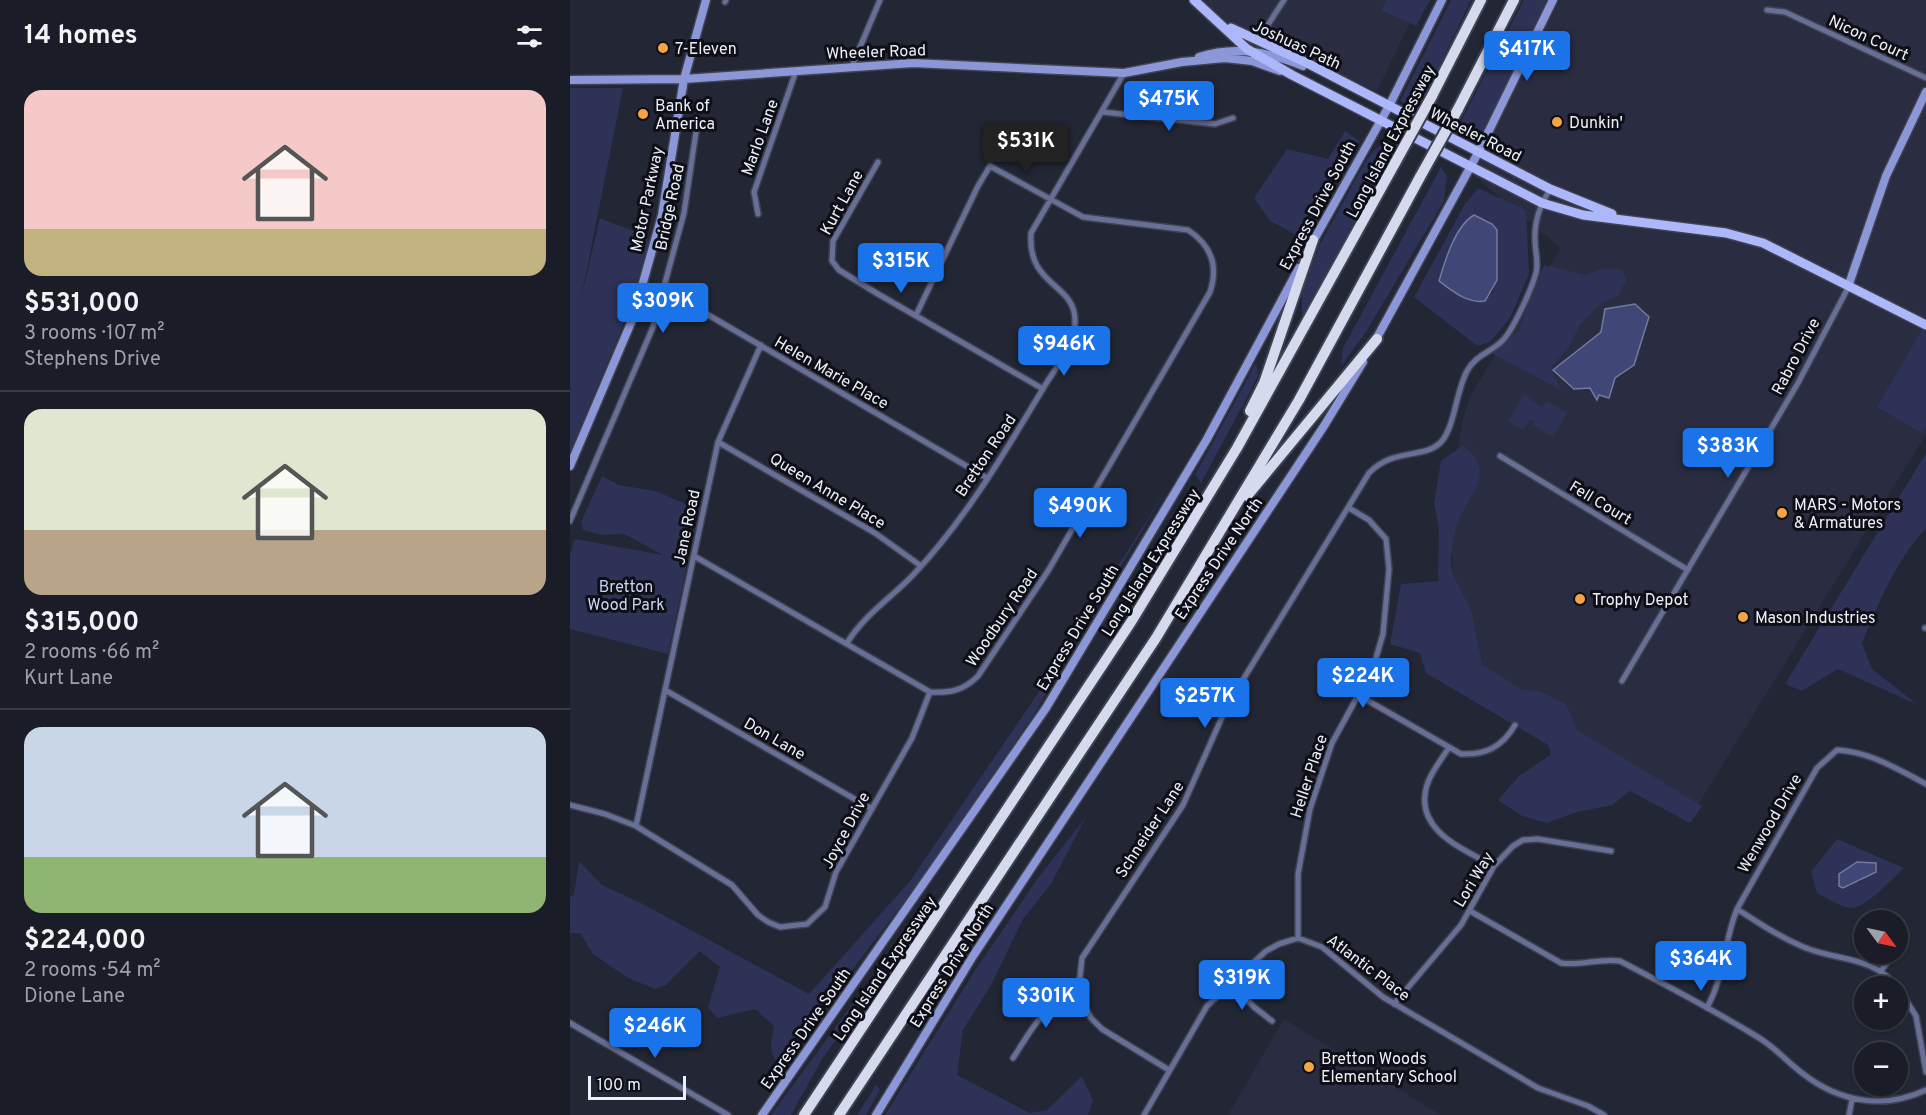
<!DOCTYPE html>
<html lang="en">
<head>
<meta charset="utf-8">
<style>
  :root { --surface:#1a1c27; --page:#23252f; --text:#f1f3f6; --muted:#9fa1a7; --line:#383a44; --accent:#1a73e8 }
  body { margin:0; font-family:Overpass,sans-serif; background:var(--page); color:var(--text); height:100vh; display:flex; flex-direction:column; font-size:22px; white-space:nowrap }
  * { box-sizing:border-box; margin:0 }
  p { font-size:20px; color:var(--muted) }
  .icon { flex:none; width:33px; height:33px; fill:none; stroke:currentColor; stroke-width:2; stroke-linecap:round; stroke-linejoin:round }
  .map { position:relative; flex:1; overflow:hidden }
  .panel { display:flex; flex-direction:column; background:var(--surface); width:570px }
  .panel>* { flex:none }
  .needle { width:39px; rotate:123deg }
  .controls { position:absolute; left:1284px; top:910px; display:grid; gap:12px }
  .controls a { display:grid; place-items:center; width:54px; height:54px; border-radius:50%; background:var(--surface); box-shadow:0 2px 4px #0004,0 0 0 2px var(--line); font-size:30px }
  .scale { position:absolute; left:18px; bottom:15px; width:98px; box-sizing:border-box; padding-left:6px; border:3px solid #edeff9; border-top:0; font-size:16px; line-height:21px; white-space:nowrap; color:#edeff9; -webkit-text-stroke:4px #0e0f16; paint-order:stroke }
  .price { position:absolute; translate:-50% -51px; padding:0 14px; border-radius:6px; background:var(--accent); color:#fff; font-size:20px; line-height:39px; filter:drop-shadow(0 2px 3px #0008) }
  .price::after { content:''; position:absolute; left:50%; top:36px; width:18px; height:14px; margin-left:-9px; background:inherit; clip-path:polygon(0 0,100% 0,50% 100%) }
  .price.current { background:#222; color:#fff }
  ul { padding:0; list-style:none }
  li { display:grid; align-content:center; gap:12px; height:318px; padding:0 24px }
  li+li { border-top:2px solid var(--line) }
  li span { display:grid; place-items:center; height:186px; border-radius:18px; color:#555 }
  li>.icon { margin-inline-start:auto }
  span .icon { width:108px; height:108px; fill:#fffc; stroke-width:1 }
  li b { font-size:26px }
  h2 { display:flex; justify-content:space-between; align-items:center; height:72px; padding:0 24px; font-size:26px }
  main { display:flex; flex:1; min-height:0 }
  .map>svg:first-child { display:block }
</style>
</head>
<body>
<main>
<section class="panel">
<h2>14 homes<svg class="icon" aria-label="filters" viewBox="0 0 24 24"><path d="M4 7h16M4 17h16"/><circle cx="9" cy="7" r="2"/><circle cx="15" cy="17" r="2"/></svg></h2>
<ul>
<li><span style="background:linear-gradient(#f6c9c9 75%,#c2b280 0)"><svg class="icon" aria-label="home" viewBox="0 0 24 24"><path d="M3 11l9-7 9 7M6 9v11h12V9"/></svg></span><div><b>$531,000</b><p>3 rooms · 107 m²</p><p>Stephens Drive</p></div></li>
<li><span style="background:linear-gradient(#dfe7d0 65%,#b9a48a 0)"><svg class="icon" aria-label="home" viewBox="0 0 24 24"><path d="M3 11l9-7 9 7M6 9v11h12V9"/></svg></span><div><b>$315,000</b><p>2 rooms · 66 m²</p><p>Kurt Lane</p></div></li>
<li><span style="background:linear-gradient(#c9d6e8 70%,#8fb573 0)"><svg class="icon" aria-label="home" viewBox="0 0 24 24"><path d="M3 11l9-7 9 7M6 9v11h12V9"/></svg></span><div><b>$224,000</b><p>2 rooms · 54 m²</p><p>Dione Lane</p></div></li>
</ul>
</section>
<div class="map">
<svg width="1356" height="1115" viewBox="0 0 1356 1115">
  <rect width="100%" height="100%" fill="#232634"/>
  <path fill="#2a2d41" d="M627,0H851L807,91L671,33Z
    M990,0H1356V434L1126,808L908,680L887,616L879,516L892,423L900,396L991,248L898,171Z
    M714,1019L871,1115H658Z"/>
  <path fill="#2d3256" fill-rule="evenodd" d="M817,0H860L846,26L811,10Z
    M881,0H901L847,112L830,101Z
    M954,0H978L909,140H903L885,133Z
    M0,88H53L11,299L30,218C48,227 65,228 79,241L57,316L0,452Z
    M775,131L790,141L720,265L728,236L700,221L684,198L717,149L758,159Z
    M820,139L826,145L732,317V292L749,246L794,164L804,150Z
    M871,167L877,176L874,201L796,332L771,366L773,348Z
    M908,188L956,210L959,274L940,318L920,342L907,346L844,297L895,204ZM926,262C927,278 927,299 907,302Z
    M974,265L1015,275L1035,268L1052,270L1057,280L1047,296L1030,304L1010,325L998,348L981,368L991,390L921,353L949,331L962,290Z
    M1352,330L1356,333V427L1352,433L1307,407Z
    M686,363L688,375L681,390L631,483L625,475Z
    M954,394L972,408L977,401L997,413L983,437L963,425L964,421L960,419L953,430L938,421Z
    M893,445C925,472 904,489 890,517C885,527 882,546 881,558C880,580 896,594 902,614C906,630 908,648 912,664L950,689L971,692L996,704L1007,730L1132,806L1120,823L1060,791L1042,805L1007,812L977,823L952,816L928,800L948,777L981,754L978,745L856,673L850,653L820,644L831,584L868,581L869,528L864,503L871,461Z
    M1356,453V528C1327,559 1308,604 1292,643L1302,669L1348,705L1268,669L1232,691L1215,684Z
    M32,476L49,485L86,491L120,506L117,554L114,559L118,560L98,654L0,629V555L5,539L93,555L54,534L31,535L13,530L11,522Z
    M599,485L461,719L349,882L210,1065C197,1052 201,1043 204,1026L185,1009L147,1018L138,1007L150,967L130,951L96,985L85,989L58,978L23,954L10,933H0V897L4,894L9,861L32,885L71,903L239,994L340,881L464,699Z
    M516,817L481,884L453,919L421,985L393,1030L387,1075L460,1113L477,1110L512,1076L523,1101L518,1115H315L404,972L468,878Z
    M1267,839L1334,868C1323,878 1296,908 1282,908C1271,908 1256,897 1247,893L1241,872ZM1287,862H1298L1296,875L1289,883L1269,874Z
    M372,882L300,995L252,1059L221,1115H201Z
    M306,1085L310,1090L296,1115H287Z"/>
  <path fill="#404777" stroke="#74799e" stroke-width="1.5" d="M904,215L922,224L927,230V280L915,301C898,304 882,291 869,281C875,261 885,226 904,215Z
    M1065,304L1079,317L1064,365L1045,378L1039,398L1029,395L1027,400L1020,388L1004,389L983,370L1031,332L1035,309Z
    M1287,862L1306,863V872L1273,888L1269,886V874Z"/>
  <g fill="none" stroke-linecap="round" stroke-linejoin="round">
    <defs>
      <path id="minor" d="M155,2L156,0
        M1197,10L1215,12L1356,78
        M696,43L692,34L714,0
        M282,66L310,0
        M533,112L645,124L663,118
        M308,162L263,241L262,261L269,270L308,294L473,389
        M188,214L184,192L226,71
        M94,289L417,478
        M148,442L305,533L351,566
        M930,456L1118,570
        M0,521L83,327L114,213L126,132
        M124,556L360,692C380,693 393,691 408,676L478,571L640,292C649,265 641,245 618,230L513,217L420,166L408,186L346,315
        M1355,628H1356
        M277,643C294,615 321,598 343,575C396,519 435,452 474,387C485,368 505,346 505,322C506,282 457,288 461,233L554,73
        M1052,681L1228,383L1279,286
        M95,690L302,809
        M788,695L891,754C916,755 932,747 945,725
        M878,749C871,760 861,772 857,785C843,830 893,849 924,866
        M0,805L35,814L66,826L162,885L188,915L198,922L210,927L237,924L255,907L266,872L342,738L360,692
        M66,826L148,442L191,345
        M1167,909C1189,923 1211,938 1236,948C1269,961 1303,956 1327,987
        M900,911L991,963C1011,966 1029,958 1050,961C1096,985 1142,1009 1186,1036C1204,1046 1216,1061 1232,1073C1269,1102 1313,1110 1356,1090
        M728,938V874L740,809L762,743L803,668L813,634L819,569L816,539L799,520L779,508
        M1328,948L1336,936
        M1311,971L1323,954
        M661,983L684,1007L702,1021
        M1328,987L1346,1016L1356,1072
        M824,1004L891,925L924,866L943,846L953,840L968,839L1041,851
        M1137,1008C1156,972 1153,944 1167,909L1247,768L1267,750C1301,752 1327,769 1356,784
        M0,1023L158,1115
        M443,1058C462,1030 472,1004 508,995
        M599,1070L532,1029L521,1018L508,995L512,958L613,805L657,706L799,473C824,447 855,460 872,441C885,425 886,391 897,371C905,356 919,353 931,342C942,333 962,288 966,273C969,264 965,251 965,241C964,221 970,206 980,189
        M574,1115L637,1006L696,951L709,944L728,938L752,947L813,997L968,1088L1018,1106L1034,1115
        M1279,1115L1282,1100"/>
      <path id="secondary" d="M629,57C666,45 698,52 733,66
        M0,80L114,79L343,63L554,73L612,62L655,58L682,61L710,71
        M741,245L819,106L872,0
        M1279,284L1316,176L1356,92
        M804,343L908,153L983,0
        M0,466L63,318L92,215L114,79L136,0
        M192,1115L476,708L637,439L729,268
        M306,1115L403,956L754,426L793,362"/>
      <path id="primary" d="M624,0L677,49L722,75L972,203L1013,215L1156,233L1193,243L1356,325
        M661,28L737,63L980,189L1042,214"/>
      <path id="motorway" d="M862,96L911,0
        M888,109L944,0
        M680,411L694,383L743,240
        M677,496L807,339
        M234,1115L561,622L667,448L825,163
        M269,1115L586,638L729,400L850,177"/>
    </defs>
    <use href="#minor" stroke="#3f4250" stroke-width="8"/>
    <use href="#secondary" stroke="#3f4250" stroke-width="11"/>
    <use href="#primary" stroke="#3f4250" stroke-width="12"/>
    <use href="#motorway" stroke="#3f4250" stroke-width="14"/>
    <use href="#minor" stroke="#686f97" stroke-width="5"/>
    <use href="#secondary" stroke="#8c97d8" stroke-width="8"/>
    <use href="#primary" stroke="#acb8fb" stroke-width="9"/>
    <use href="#motorway" stroke="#d6daee" stroke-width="10"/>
    <defs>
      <path id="motorway-bridge" d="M825,163L862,96
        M850,177L888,109"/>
    </defs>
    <use href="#motorway-bridge" stroke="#3f4250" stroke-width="14" stroke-linecap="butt"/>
    <use href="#motorway-bridge" stroke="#d6daee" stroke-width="10"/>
  </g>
  <g fill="#f5a345" stroke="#0e0f16" stroke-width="2">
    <circle cx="93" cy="48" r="6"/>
    <circle cx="73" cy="114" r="6"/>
    <circle cx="987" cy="122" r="6"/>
    <circle cx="1212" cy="513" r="6"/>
    <circle cx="1010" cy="599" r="6"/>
    <circle cx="1173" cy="617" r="6"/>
    <circle cx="739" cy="1067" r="6"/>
  </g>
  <g text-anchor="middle" stroke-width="6" stroke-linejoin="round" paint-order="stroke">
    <g font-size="16" fill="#edeff9" stroke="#0e0f16">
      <text transform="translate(1299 37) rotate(25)" y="6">Nicon Court</text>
      <text transform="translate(727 44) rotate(25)" y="6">Joshuas Path</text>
      <text transform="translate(306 51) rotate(-2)" y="6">Wheeler Road</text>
      <text transform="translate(906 134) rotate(27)" y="6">Wheeler Road</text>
      <text transform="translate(189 137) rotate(-70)" y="6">Marlo Lane</text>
      <text transform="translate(820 141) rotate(-62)" y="6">Long Island Expressway</text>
      <text transform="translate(76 199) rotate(-78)" y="6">Motor Parkway</text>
      <text transform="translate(271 202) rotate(-61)" y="6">Kurt Lane</text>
      <text transform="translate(747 205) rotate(-62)" y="6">Express Drive South</text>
      <text transform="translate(99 207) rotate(-78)" y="6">Bridge Road</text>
      <text transform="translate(1225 356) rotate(-62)" y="6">Rabro Drive</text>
      <text transform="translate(262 372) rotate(30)" y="6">Helen Marie Place</text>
      <text transform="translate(415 455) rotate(-56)" y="6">Bretton Road</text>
      <text transform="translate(258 490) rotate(31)" y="6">Queen Anne Place</text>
      <text transform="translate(1031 502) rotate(31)" y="6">Fell Court</text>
      <text transform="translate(116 527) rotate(-78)" y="6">Jane Road</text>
      <text transform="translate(648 558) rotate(-56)" y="6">Express Drive North</text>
      <text transform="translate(580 562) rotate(-58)" y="6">Long Island Expressway</text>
      <text transform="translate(431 617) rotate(-56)" y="6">Woodbury Road</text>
      <text transform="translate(507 627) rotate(-59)" y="6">Express Drive South</text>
      <text transform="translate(205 738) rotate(30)" y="6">Don Lane</text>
      <text transform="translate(738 776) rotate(-72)" y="6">Heller Place</text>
      <text transform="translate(1199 823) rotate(-60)" y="6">Wenwood Drive</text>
      <text transform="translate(579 829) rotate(-57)" y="6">Schneider Lane</text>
      <text transform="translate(275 830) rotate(-62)" y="6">Joyce Drive</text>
      <text transform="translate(903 879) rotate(-59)" y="6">Lori Way</text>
      <text transform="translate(381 965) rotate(-58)" y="6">Express Drive North</text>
      <text transform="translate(799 967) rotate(37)" y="6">Atlantic Place</text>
      <text transform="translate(314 968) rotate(-56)" y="6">Long Island Expressway</text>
      <text transform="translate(235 1028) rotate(-55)" y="6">Express Drive South</text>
    </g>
    <g font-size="16" fill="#edeff9" stroke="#0e0f16" text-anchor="start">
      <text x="105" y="54">7-Eleven</text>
      <text x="85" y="111">Bank of<tspan x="85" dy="18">America</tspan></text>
      <text x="999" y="128">Dunkin'</text>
      <text x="1224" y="510">MARS - Motors<tspan x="1224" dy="18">&amp; Armatures</tspan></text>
      <text x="1022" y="605">Trophy Depot</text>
      <text x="1185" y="623">Mason Industries</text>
      <text x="751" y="1064">Bretton Woods<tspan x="751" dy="18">Elementary School</tspan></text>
    </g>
    <g font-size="16" fill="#ccd2f2" stroke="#0e0f16">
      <text x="56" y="592">Bretton<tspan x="56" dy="18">Wood Park</tspan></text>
    </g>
  </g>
</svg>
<div class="controls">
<a><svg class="needle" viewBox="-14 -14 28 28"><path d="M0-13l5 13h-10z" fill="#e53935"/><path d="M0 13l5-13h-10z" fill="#9fa1a7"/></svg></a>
<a>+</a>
<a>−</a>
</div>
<div class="scale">100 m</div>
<b class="price" style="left:957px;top:82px">$417K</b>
<b class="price" style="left:599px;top:132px">$475K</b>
<b class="price current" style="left:456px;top:174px">$531K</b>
<b class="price" style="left:331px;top:294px">$315K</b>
<b class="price" style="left:93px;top:334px">$309K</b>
<b class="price" style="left:494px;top:377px">$946K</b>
<b class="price" style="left:1158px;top:479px">$383K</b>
<b class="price" style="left:510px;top:539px">$490K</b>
<b class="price" style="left:793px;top:709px">$224K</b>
<b class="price" style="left:635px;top:729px">$257K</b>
<b class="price" style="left:1131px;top:992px">$364K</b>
<b class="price" style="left:672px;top:1011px">$319K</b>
<b class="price" style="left:476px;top:1029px">$301K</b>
<b class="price" style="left:85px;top:1059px">$246K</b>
</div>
</main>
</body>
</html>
